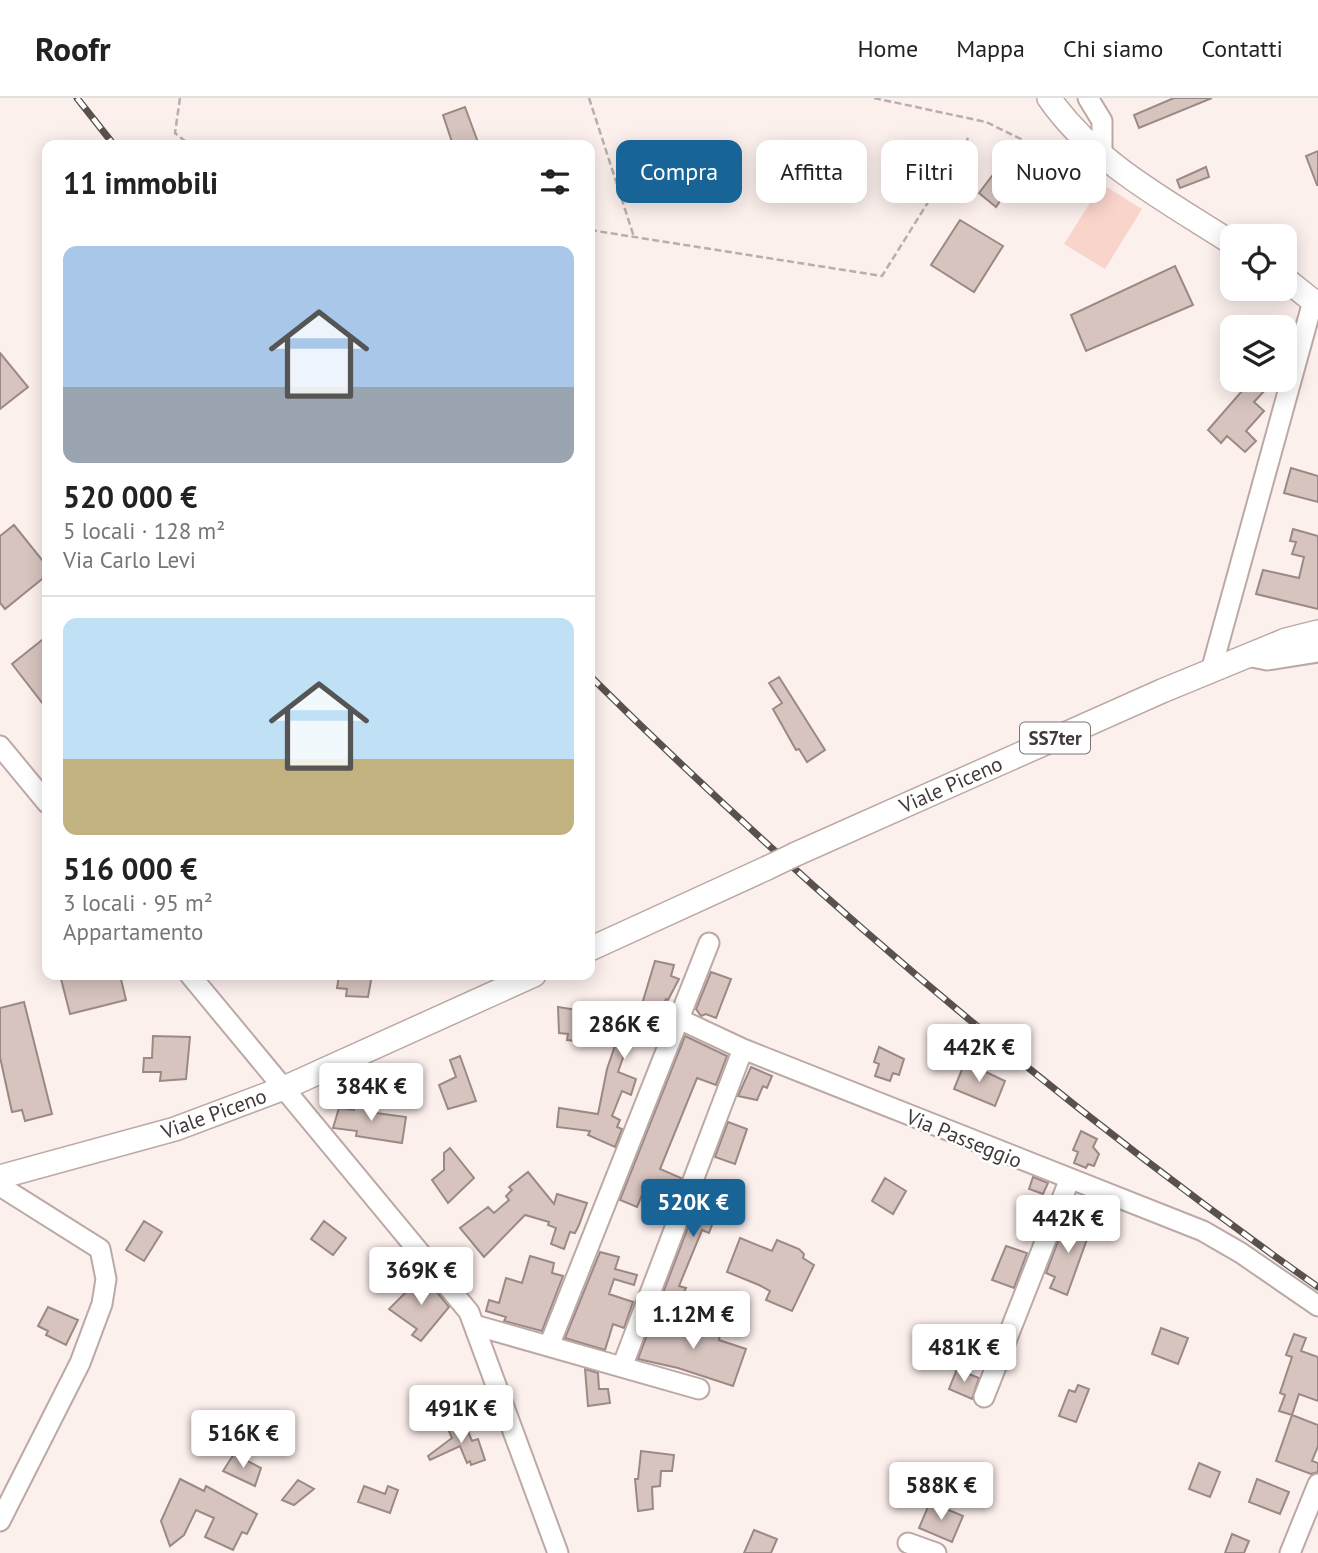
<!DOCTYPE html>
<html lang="it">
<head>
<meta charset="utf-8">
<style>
  :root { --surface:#fff; --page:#f2f2f2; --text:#222; --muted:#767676; --line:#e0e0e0; --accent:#196497 }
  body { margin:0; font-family:"PT Sans",sans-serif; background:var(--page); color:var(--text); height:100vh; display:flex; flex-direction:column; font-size:26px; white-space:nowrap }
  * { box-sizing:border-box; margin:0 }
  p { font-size:23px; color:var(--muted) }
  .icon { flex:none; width:38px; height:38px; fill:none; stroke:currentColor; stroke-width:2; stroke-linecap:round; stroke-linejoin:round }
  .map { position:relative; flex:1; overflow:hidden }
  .sheet { position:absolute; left:42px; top:42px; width:553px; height:840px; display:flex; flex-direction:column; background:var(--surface); border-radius:14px; box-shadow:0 4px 18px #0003 }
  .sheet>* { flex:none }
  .hud { position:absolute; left:616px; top:42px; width:597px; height:63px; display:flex; gap:14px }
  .controls { position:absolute; left:1220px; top:126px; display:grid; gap:14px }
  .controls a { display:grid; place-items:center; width:77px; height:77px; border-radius:14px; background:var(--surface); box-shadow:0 4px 18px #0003; font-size:35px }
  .price { position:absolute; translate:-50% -60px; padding:0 16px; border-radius:7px; background:#fff; color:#222; font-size:23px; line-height:46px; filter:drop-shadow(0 2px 4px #0008) }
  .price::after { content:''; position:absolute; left:50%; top:42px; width:21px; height:16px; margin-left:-10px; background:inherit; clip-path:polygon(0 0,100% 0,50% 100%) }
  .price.active { background:var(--accent); color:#fff }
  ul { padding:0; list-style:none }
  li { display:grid; align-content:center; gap:14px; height:371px; padding:0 21px }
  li+li { border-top:2px solid var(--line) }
  li span { display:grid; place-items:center; height:217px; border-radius:14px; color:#555 }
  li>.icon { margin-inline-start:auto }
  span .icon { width:126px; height:126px; fill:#fffc; stroke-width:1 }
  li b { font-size:30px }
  h2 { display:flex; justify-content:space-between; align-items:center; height:84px; padding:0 21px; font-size:30px }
  .tag { padding:0 24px; border-radius:14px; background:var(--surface); box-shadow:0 4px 18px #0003; font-size:24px; line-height:63px }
  .tag.active { background:var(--accent); color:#fff }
  header { display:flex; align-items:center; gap:42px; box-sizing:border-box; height:98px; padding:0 35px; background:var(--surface); border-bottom:2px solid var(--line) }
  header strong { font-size:33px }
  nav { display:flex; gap:38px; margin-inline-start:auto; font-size:24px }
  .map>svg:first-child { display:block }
</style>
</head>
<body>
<header>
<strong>Roofr</strong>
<nav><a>Home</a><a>Mappa</a><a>Chi siamo</a><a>Contatti</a></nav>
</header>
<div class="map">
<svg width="1318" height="1455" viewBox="0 0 1318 1455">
  <rect width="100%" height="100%" fill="#fcf0ed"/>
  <path fill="#f9d4cb" d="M1102,86L1142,111L1105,171L1064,146Z"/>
  <path fill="#d7c4bf" stroke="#9b8985" stroke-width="2" d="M1174,0H1212L1139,30L1134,17Z
    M465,9L479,47H453L443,17Z
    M1318,53V87H1317L1306,58Z
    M1206,69L1209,79L1180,90L1177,82Z
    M992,78L1008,91L996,109L979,95Z
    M960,122L1003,148L974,194L931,167Z
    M1175,168L1193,207L1086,253L1071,217Z
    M0,255L28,289L0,311Z
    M1229,282H1258L1267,290L1254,304L1264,313L1246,333L1256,343L1245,354L1227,338L1221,345L1208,332L1242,293Z
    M1291,370L1318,378V404L1284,395Z
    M14,427L47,468V477L5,511L0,505V438Z
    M1293,431L1318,438V511L1256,496L1263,472L1299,480L1304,459L1292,456L1296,444L1290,443Z
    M47,538V611L12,566Z
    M779,579L825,652L807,664L799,651L796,652L773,611L782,605L769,585Z
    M655,863L674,867L671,878L679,881L668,902L666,901L657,923L662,924L649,947L630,940L618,974L636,981L631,997L622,993L612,1018L620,1022L617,1029L622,1031L615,1049L588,1037L590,1033L557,1029L559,1010L598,1016L607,971L621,930L636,926Z
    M711,874L731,881L716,920L706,916L701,918L696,911Z
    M60,877H120L126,902L70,916Z
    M339,877H372L368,899L346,898L347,891L337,890Z
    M24,904L52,1016L25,1023L22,1012L12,1014L0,959V910Z
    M558,909L590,914L592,939L587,938V944L567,942L568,936L559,935Z
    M153,938L190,939L186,981L160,983L161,974H143L144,960H152Z
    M685,938L727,958L716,987L697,980L660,1071L681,1080L670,1109L642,1097L637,1109L620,1102Z
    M879,949L904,961L899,977L893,975L890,983L875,978L879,966L874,964Z
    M460,958L476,1003L448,1011L439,987L456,979L450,962Z
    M965,964L1005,983L995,1008L954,991Z
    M751,969L772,978L767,990L763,988L757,1002L738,998Z
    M355,1006L377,1008L376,1015L406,1019L402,1045L356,1038L357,1033L333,1030L339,1010L354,1012Z
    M728,1024L747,1031L735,1066L715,1059Z
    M1081,1033L1097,1041L1093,1049L1099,1056L1094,1068L1088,1066L1086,1070L1074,1065L1078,1054L1073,1052Z
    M450,1050L474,1080L448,1105L432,1082L444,1072V1055Z
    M528,1074L554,1106L557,1096L587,1105L579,1127L575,1135L570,1134L564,1151L551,1146L556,1130L548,1127L549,1124L525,1117L484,1159L460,1130L488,1109L494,1115L509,1102L506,1098L512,1092L509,1089Z
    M1033,1079L1048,1085L1043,1096L1029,1091Z
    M885,1080L906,1093L893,1116L872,1103Z
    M703,1090L723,1098L709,1135L702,1132L679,1188L686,1190L681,1200L663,1195Z
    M1067,1120L1091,1130L1067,1197L1050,1190L1055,1179L1046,1175Z
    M144,1123L162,1134L144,1163L126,1152Z
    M324,1123L346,1140L333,1157L311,1141Z
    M740,1140L772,1153L777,1142L799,1151L804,1156L803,1160L814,1167L792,1213L766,1202L770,1193L759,1187L727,1174Z
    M1006,1148L1027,1155L1014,1190L992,1182Z
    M600,1154L619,1159L615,1171L637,1177L634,1187L614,1181L609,1196L633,1204L624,1230L613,1226L605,1252L565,1240Z
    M530,1158L554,1165L552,1175L563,1178L542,1233L504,1223L506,1219L486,1213L489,1202L499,1205L506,1180L522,1185Z
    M423,1177L449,1209L421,1243L412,1237L417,1231L389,1211Z
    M48,1209L78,1222L66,1247L46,1237L48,1233L38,1228Z
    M660,1219L678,1228L680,1221L699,1228L720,1237L719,1242L746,1251L733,1288L678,1270L638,1261L647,1237L652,1238Z
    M1161,1230L1188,1240L1178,1266L1152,1256Z
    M1294,1236L1306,1240L1301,1253L1318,1259V1303L1299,1296L1292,1317L1279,1313L1285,1297L1280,1295L1292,1259L1286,1257Z
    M585,1271L598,1275L599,1291H608L610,1305L588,1308Z
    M957,1271L979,1280L972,1301L949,1291Z
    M1078,1287L1089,1291L1076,1324L1059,1318L1069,1292L1075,1294Z
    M1292,1317L1318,1327V1348L1312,1363L1318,1365V1374L1311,1376L1276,1363Z
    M464,1324L472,1343L478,1341L485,1362L471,1367L470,1363L467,1365L460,1348L430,1362L428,1358L452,1340L448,1331Z
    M641,1353L674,1357L672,1373H661L660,1388L652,1389L653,1411L638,1413L635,1381H638Z
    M234,1356L261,1370L255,1388L223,1373Z
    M1199,1365L1220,1374L1210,1399L1189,1391Z
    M180,1381L204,1393L206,1388L257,1416L247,1436L242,1434L233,1452L205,1439L214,1420L196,1412L184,1437L170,1448L161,1423Z
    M1257,1381L1289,1394L1280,1416L1249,1404Z
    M298,1382L314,1391L294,1407L282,1402Z
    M364,1388L385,1396L388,1388L398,1392L390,1415L358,1404Z
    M930,1404L963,1418L952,1444L919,1430Z
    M754,1432L777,1441L771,1455H744Z
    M1232,1436L1249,1443L1244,1455H1225Z"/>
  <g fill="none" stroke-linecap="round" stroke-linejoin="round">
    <defs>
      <path id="minor" d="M1088,0L1102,23V57
        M1247,558L1267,562L1318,554
        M1211,573L1313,203
        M0,648L47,705
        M190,877L469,1214L558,1455
        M679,921L743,951L1203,1133L1241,1155L1318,1208
        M0,1088L100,1151L106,1181L102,1206L80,1265L0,1423
        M474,1227L699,1291
        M549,1248L709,845
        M622,1269L743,951
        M984,1299L1069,1083
        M908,1445L936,1455
        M1290,1455L1318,1386"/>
      <path id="major" d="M1049,0C1094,65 1167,103 1232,145
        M1284,180L1318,207
        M796,756L1162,593L1286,542L1318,534
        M590,851L767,770
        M0,1079L175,1031L284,990L534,877"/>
    </defs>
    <use href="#minor" stroke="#bca9a5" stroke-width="23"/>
    <use href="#major" stroke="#bca9a5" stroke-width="26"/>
    <path stroke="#b9aeac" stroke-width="2.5" stroke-dasharray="7 3.5" stroke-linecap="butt" d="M180,0L175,35L190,47
      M589,0L634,139
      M874,0L986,24L1058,59L1077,58
      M590,132L882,178L970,37"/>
    <use href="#minor" stroke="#fff" stroke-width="19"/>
    <use href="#major" stroke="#fff" stroke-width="23"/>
    <defs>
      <path id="rail" d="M77,0L114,47
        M590,578C816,801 1059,1006 1318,1189"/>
    </defs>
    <use href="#rail" stroke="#59514e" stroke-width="7"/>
    <use href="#rail" stroke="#fff" stroke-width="4.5" stroke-dasharray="13" stroke-linecap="butt"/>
    <defs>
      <path id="major-bridge" d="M767,770L796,756"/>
    </defs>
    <use href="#major-bridge" stroke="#bca9a5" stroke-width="26" stroke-linecap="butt"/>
    <use href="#major-bridge" stroke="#fff" stroke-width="23"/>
  </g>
  <g text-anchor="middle" stroke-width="5" stroke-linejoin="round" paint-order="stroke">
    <rect fill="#fff" stroke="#7b7574" stroke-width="2" x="1020" y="624.5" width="70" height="31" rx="5"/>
    <g font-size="19" font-weight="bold" fill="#423a38">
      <text x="1055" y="647">SS7ter</text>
    </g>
    <g font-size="21" fill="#423a38" stroke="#fff">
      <text transform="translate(951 687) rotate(-24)" y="7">Viale Piceno</text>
      <text transform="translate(214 1016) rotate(-20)" y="7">Viale Piceno</text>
      <text transform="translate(964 1041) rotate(22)" y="7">Via Passeggio</text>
    </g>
  </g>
</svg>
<div class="controls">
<a><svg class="icon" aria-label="locate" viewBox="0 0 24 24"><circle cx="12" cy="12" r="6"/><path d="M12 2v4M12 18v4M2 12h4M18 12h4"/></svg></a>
<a><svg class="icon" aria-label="layers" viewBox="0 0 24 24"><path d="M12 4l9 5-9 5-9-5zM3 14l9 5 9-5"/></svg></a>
</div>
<b class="price" style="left:624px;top:963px">286K €</b>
<b class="price" style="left:979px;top:986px">442K €</b>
<b class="price" style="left:371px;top:1025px">384K €</b>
<b class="price active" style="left:693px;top:1141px">520K €</b>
<b class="price" style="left:1068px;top:1157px">442K €</b>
<b class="price" style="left:421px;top:1209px">369K €</b>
<b class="price" style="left:693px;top:1253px">1.12M €</b>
<b class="price" style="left:964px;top:1286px">481K €</b>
<b class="price" style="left:461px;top:1347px">491K €</b>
<b class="price" style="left:243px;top:1372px">516K €</b>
<b class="price" style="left:941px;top:1424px">588K €</b>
<div class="hud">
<a class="tag active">Compra</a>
<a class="tag">Affitta</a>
<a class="tag">Filtri</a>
<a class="tag">Nuovo</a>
</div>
<section class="sheet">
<h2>11 immobili<svg class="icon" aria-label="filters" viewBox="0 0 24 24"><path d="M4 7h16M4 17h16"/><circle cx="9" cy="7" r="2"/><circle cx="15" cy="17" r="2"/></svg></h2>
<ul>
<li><span style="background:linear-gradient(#a9c7e8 65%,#9aa5b1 0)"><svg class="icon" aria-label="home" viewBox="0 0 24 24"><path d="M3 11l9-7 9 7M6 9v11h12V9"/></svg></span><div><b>520 000 €</b><p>5 locali · 128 m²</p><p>Via Carlo Levi</p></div></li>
<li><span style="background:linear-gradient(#bfe0f5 65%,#c2b280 0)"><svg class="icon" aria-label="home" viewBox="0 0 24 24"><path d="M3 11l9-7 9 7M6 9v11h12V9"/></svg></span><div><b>516 000 €</b><p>3 locali · 95 m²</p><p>Appartamento</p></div></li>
</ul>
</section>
</div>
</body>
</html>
